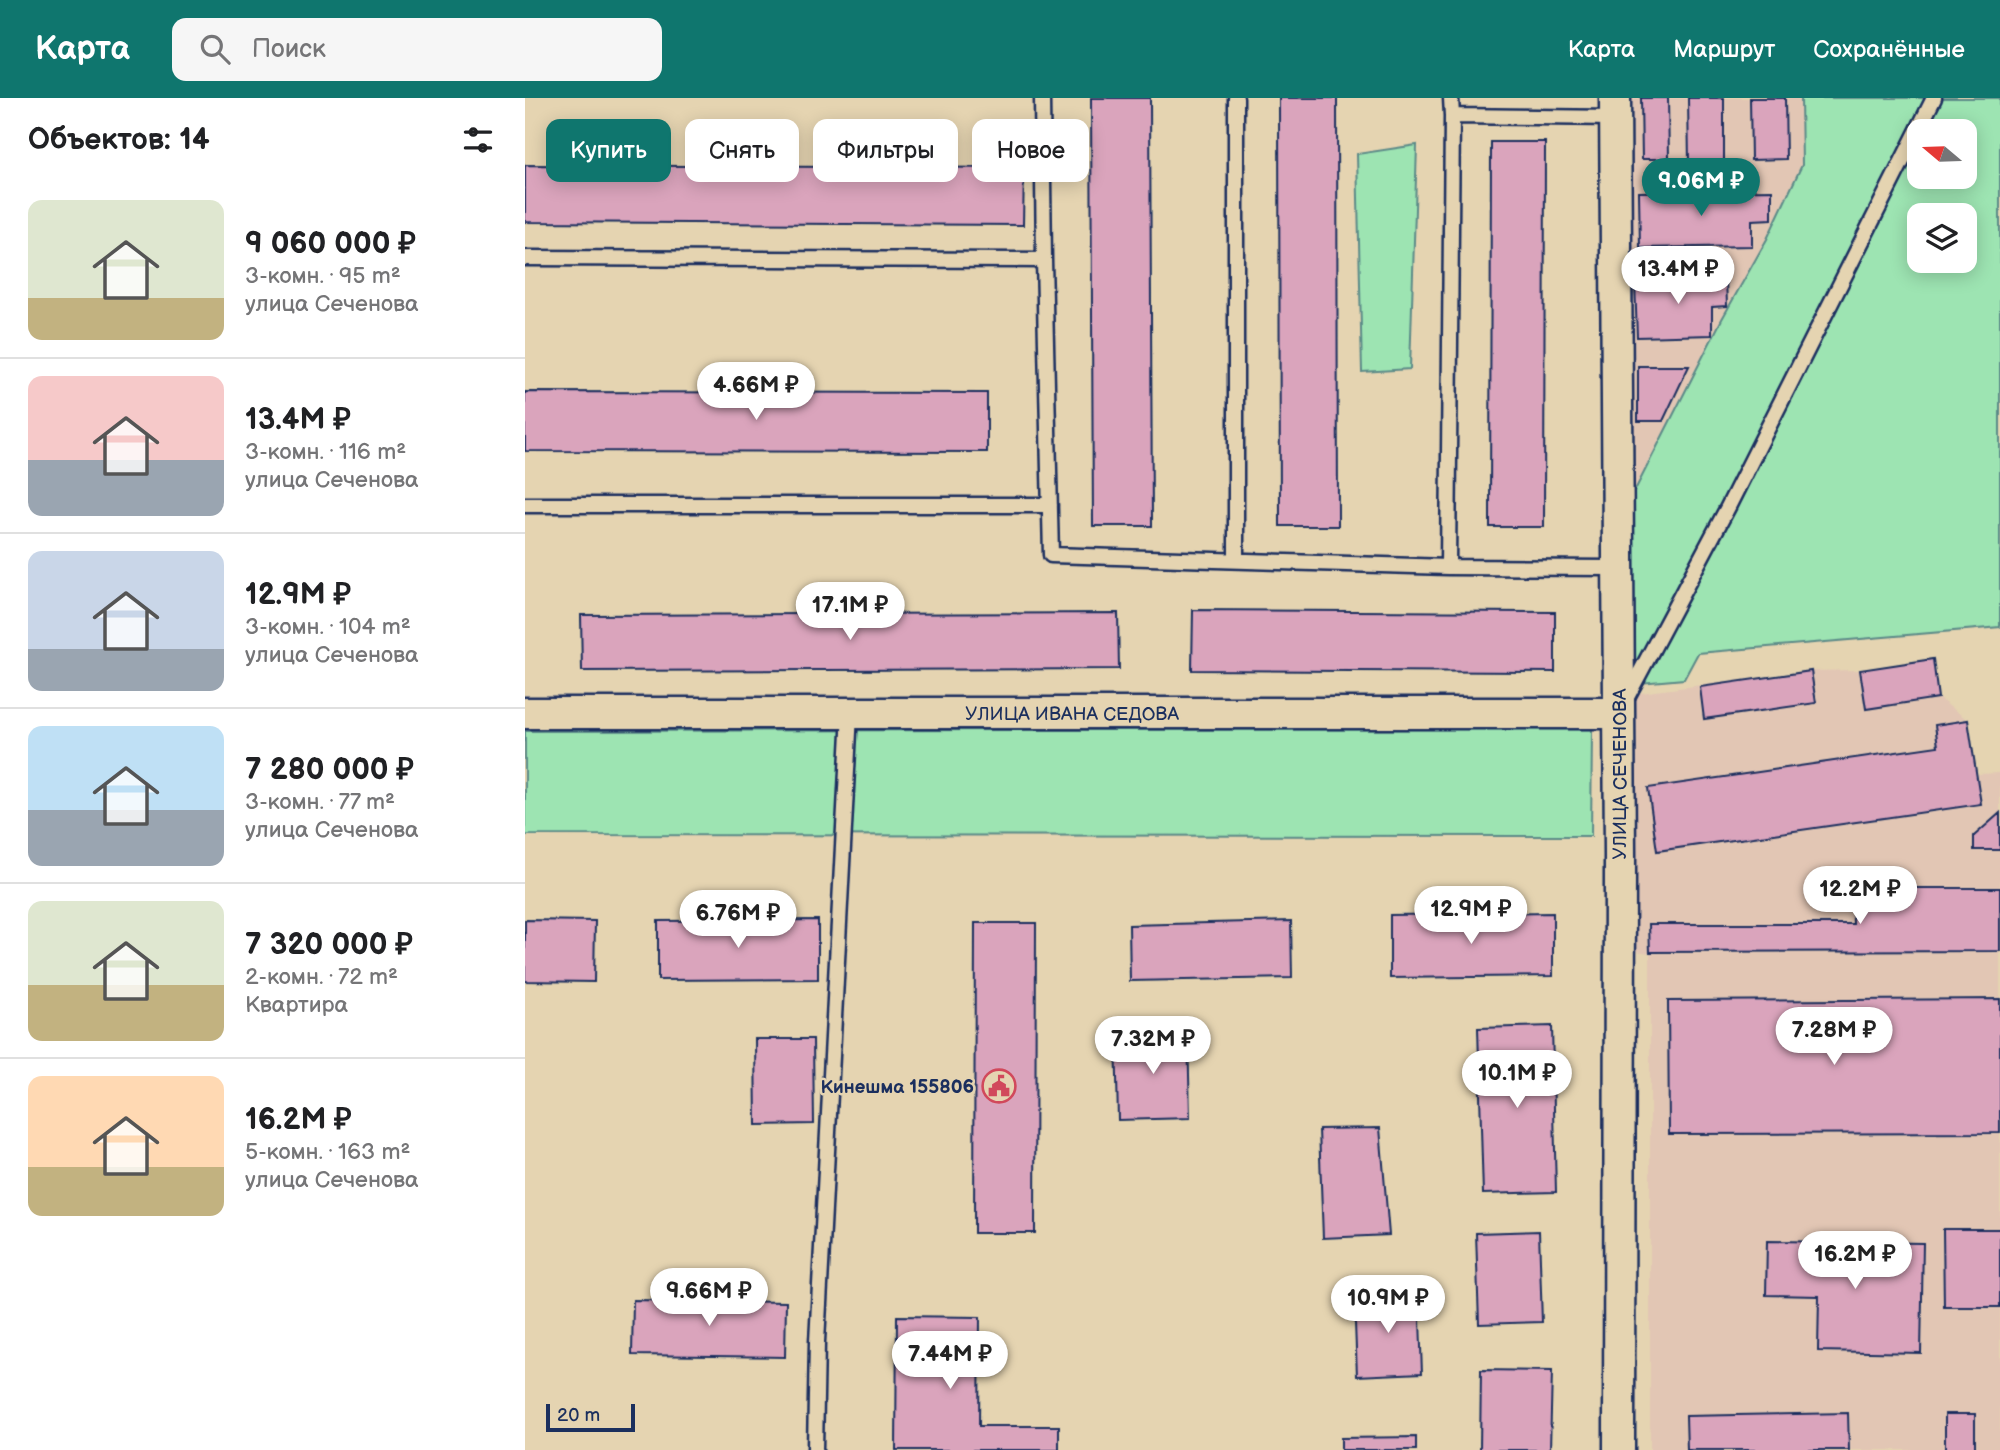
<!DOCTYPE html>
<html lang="ru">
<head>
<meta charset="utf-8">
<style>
  :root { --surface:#fff; --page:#f6f6f6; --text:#202124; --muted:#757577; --line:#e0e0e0; --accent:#0f766e }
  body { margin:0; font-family:"Balsamiq Sans",sans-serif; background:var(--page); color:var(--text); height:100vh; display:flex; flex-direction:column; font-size:26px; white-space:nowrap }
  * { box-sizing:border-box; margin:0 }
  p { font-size:23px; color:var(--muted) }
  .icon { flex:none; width:38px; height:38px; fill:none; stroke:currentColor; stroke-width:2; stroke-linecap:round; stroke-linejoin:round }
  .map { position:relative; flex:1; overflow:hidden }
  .panel { display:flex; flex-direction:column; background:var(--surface); width:525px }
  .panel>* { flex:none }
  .top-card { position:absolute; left:21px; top:21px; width:665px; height:63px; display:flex; gap:14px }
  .needle { width:46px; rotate:289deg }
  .tools { position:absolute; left:1382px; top:21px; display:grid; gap:14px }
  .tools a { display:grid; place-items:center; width:70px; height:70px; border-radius:14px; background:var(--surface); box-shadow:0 4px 18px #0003; font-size:35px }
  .scale { position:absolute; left:21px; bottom:18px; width:89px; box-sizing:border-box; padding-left:7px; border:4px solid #1b2f5e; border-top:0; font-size:19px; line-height:24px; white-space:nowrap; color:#1b2f5e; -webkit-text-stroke:5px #e5d4b1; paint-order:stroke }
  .price { position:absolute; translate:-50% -60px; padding:0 16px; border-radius:24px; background:#fff; color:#222; font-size:23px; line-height:46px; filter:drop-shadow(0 2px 4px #0008) }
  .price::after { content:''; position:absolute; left:50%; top:42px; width:21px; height:16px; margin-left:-10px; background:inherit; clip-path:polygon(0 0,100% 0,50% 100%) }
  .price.active { background:var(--accent); color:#fff }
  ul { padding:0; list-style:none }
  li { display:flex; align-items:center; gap:21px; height:175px; padding:0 28px }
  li+li { border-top:2px solid var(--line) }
  li span { display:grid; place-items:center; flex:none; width:196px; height:140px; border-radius:14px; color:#555 }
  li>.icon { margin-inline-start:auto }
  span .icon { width:84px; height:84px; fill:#fffc; stroke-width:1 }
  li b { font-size:30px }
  h2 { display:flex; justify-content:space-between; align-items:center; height:84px; padding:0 28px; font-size:30px }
  .chip { padding:0 24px; border-radius:14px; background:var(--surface); box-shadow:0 4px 18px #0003; font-size:24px; line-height:63px }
  .chip.active { background:var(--accent); color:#fff }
  header { display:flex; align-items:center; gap:42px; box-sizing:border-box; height:98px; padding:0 35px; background:var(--accent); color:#fff }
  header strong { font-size:33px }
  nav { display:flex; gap:38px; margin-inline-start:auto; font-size:24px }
  .search { width:490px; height:63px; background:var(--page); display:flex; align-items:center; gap:18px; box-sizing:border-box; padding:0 24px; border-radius:14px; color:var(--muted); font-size:26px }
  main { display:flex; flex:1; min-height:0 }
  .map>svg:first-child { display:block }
</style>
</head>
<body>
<header>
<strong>Карта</strong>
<div class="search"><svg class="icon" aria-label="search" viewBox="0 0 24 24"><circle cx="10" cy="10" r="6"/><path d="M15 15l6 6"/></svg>Поиск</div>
<nav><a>Карта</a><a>Маршрут</a><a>Сохранённые</a></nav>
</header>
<main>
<section class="panel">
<h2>Объектов: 14<svg class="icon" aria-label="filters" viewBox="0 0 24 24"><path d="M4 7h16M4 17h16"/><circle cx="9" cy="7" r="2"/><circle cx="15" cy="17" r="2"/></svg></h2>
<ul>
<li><span style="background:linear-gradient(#dfe7d0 70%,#c2b280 0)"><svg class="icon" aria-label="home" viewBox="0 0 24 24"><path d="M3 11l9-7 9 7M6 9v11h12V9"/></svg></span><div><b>9 060 000 ₽</b><p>3-комн. · 95 m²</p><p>улица Сеченова</p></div></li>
<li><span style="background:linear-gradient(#f6c9c9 60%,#9aa5b1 0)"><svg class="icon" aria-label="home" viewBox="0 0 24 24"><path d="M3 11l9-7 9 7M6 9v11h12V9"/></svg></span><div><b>13.4M ₽</b><p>3-комн. · 116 m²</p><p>улица Сеченова</p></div></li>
<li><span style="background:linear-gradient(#c9d6e8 70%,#9aa5b1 0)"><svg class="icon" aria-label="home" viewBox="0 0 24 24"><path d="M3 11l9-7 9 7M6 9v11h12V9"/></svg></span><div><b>12.9M ₽</b><p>3-комн. · 104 m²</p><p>улица Сеченова</p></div></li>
<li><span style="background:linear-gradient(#bfe0f5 60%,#9aa5b1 0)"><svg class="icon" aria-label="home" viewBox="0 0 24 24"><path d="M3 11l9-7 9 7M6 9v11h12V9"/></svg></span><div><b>7 280 000 ₽</b><p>3-комн. · 77 m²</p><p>улица Сеченова</p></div></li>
<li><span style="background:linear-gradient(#dfe7d0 60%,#c2b280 0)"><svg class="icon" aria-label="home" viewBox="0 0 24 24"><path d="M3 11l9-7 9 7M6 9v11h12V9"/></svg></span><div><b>7 320 000 ₽</b><p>2-комн. · 72 m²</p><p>Квартира</p></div></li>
<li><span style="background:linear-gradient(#ffd9b3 65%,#c2b280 0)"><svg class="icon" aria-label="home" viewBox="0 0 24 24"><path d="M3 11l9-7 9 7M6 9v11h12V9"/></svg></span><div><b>16.2M ₽</b><p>5-комн. · 163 m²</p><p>улица Сеченова</p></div></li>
</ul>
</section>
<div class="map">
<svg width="1475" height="1352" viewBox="0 0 1475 1352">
  <rect width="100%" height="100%" fill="#e5d4b1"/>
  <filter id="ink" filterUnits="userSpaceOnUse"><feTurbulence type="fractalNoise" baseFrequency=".0143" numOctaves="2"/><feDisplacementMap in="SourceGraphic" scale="14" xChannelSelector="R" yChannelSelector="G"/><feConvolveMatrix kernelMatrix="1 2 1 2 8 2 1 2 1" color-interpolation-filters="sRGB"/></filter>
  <g filter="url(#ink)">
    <path fill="#e2c6b4" d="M1105,0H1276L1277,67L1242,141L1197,221L1106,400Z
      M1408,561L1413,600L1443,622L1451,676L1475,675V1352H1125V855L1110,853L1107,596L1286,573L1335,572Z"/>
    <path fill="#9de4b2" stroke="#5c8a88" stroke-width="2" fill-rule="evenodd" d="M1276,0H1475V529L1173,555L1159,581L1104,586L1106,400L1197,221L1242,141L1277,67ZM1395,33H1440V79H1395ZM1395,117H1440V163H1395Z
      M892,47L885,271L837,274L832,56Z
      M1067,631L1066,738L0,737V633Z"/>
    <path fill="#daa4bc" stroke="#1b2f5e" stroke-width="2" d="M566,0H625L627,428H568Z
      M754,0H812L813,428H755Z
      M1116,0H1143L1144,61H1117Z
      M1163,0H1199V65L1164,66Z
      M1225,0H1260L1261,61L1226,62Z
      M966,44H1020L1019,429H965Z
      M0,67L499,70L498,127L0,124Z
      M1247,92V121L1227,122V148L1115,150L1114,94Z
      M1201,180L1202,208L1187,209V237L1112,239L1110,183Z
      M1113,268H1164L1138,323H1113Z
      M0,294L462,295V354L0,353Z
      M668,512L1030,514V574L667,572Z
      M593,515L594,571L57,573L56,517Z
      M1408,561L1413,600L1341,611L1335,572Z
      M1286,573L1291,605L1179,621L1175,589Z
      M1443,622L1456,706L1132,753L1123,690L1413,648L1410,627Z
      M1475,715V752H1449V738Z
      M1327,790H1475V853L1125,854L1124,826H1328Z
      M1028,815V878L865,880V817Z
      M0,822L70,823L69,884L0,883Z
      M293,822V881L133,882V823Z
      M766,823L767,880L605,883L604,827Z
      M450,825H511L510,1135H449Z
      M1475,901V1035L1144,1036L1143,903Z
      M1027,928L1031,1094L958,1096L953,930Z
      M663,934L665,1020L593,1022L591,935Z
      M230,941H288L289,1026L231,1027Z
      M855,1030L864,1137L798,1140L794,1031Z
      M1418,1131H1475V1209H1419Z
      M1014,1133L1017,1224L954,1226L951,1135Z
      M1242,1143L1398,1145L1396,1255L1293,1253L1294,1198L1241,1197Z
      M894,1195L897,1275L832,1278L829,1198Z
      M108,1202L261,1204L260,1259L107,1257Z
      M372,1218L455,1219L454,1328H534V1352H371Z
      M956,1272L1027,1273L1025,1352H955Z
      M1323,1315L1324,1352H1162L1161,1318Z
      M1420,1316H1450V1352H1420Z
      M891,1339V1352H816V1340Z"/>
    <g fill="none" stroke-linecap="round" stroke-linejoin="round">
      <defs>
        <path id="lane" d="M711,0V462
          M926,0L927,18L1090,20
          M927,18L923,469L1093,470
          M0,160L519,162L517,0
          M519,162L526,457L923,469
          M0,407H525
          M1101,601L1203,409L1409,0
          M290,1352L292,1244L325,615"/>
        <path id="street" d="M1090,0L1095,758L1094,1352
          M0,615H1094"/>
      </defs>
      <use href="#lane" stroke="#1b2f5e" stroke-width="19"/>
      <use href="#street" stroke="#1b2f5e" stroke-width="35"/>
      <use href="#lane" stroke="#e5d4b1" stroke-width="14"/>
      <use href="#street" stroke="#e5d4b1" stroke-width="30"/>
    </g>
  </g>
  <defs>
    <symbol id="civic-ring" viewBox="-11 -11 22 22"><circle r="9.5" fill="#e5d4b1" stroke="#d1495b" stroke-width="1.5"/><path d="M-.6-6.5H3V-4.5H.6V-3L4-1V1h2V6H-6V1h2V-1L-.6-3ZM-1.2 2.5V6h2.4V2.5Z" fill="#d1495b"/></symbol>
  </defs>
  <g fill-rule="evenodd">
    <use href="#civic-ring" x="455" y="969" width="38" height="38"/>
  </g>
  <g text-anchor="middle" stroke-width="5" stroke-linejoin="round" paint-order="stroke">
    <g font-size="19" fill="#1b2f5e" stroke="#e5d4b1">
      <text x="547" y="622">УЛИЦА ИВАНА СЕДОВА</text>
      <text transform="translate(1094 676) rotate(-90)" y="7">УЛИЦА СЕЧЕНОВА</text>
    </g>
    <g font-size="19" font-weight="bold" fill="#1b2f5e" stroke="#e5d4b1" text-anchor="end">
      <text x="449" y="995">Кинешма 155806</text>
    </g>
  </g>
</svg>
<div class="tools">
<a><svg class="needle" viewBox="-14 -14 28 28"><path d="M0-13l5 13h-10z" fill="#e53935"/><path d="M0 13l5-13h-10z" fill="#757577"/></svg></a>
<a><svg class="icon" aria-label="layers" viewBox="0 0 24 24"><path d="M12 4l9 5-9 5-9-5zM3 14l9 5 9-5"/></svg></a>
</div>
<div class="scale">20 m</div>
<b class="price active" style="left:1176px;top:120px">9.06M ₽</b>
<b class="price" style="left:1153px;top:208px">13.4M ₽</b>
<b class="price" style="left:231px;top:324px">4.66M ₽</b>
<b class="price" style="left:325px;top:544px">17.1M ₽</b>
<b class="price" style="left:1335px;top:828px">12.2M ₽</b>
<b class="price" style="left:946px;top:848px">12.9M ₽</b>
<b class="price" style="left:213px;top:852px">6.76M ₽</b>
<b class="price" style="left:1309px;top:969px">7.28M ₽</b>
<b class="price" style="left:628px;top:978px">7.32M ₽</b>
<b class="price" style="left:992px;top:1012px">10.1M ₽</b>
<b class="price" style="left:1330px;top:1193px">16.2M ₽</b>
<b class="price" style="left:184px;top:1230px">9.66M ₽</b>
<b class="price" style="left:863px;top:1237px">10.9M ₽</b>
<b class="price" style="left:425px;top:1293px">7.44M ₽</b>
<div class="top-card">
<a class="chip active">Купить</a>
<a class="chip">Снять</a>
<a class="chip">Фильтры</a>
<a class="chip">Новое</a>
</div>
</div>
</main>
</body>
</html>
